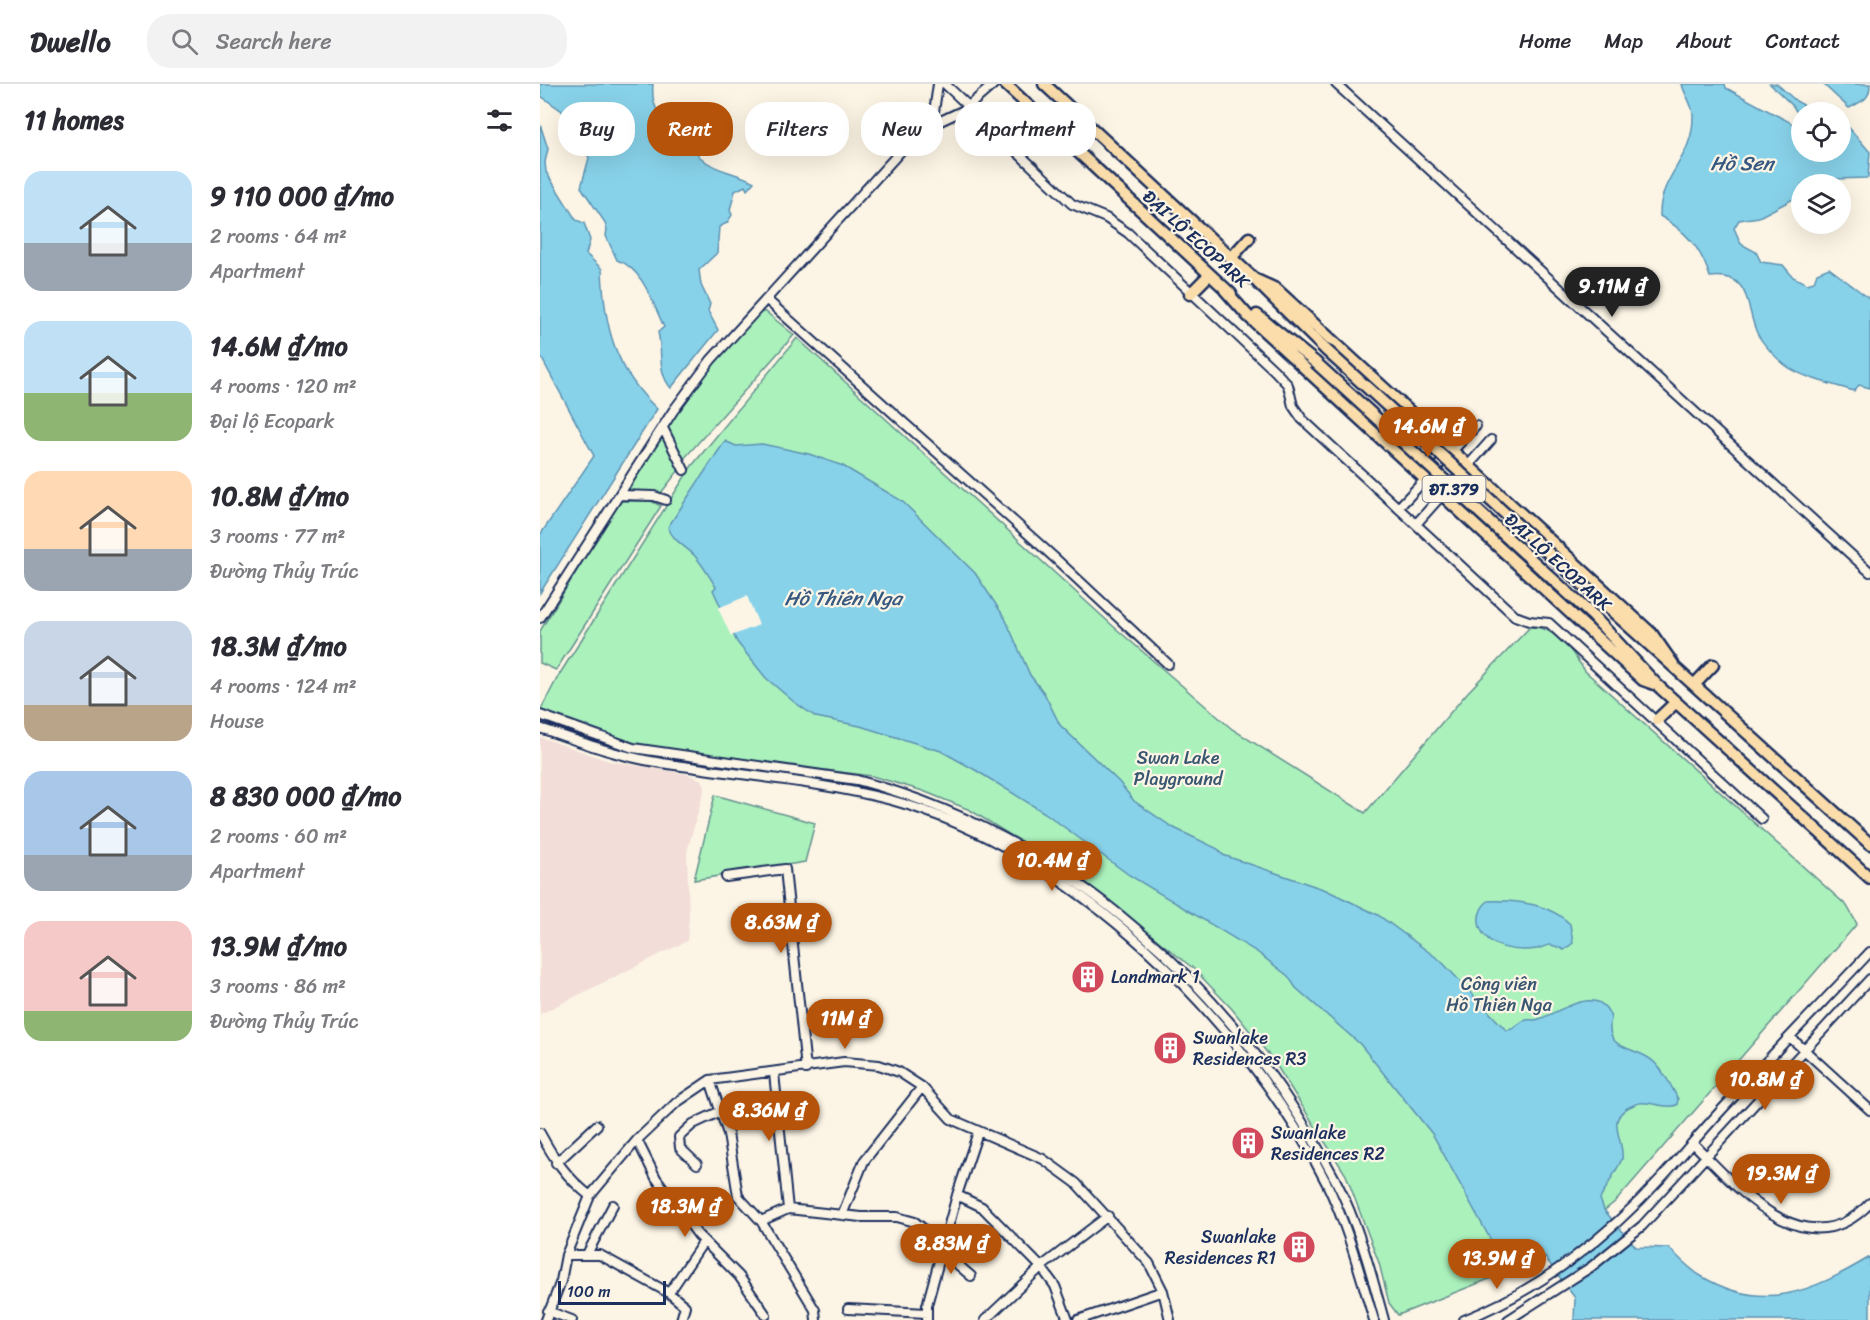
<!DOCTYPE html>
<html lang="en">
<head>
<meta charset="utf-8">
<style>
  :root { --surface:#fff; --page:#f2f2f3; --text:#2b2b33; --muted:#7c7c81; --line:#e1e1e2; --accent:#b45309 }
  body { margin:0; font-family:Sriracha,sans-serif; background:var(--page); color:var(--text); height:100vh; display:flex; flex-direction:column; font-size:22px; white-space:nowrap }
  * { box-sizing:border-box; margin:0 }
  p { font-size:20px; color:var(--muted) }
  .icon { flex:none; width:33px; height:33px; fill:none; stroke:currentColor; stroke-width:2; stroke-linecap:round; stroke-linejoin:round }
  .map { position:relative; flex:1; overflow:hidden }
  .drawer { display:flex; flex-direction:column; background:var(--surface); width:540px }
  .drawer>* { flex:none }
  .hud { position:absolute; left:18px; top:18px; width:570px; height:54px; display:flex; gap:12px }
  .buttons { position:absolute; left:1251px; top:18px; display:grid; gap:12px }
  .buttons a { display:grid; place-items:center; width:60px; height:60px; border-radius:50%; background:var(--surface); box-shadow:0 6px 24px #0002; font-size:30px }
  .scale { position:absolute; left:18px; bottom:15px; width:108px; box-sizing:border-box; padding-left:6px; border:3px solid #1b2f5e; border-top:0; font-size:16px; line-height:21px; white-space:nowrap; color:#1b2f5e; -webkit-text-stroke:4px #fcf5e5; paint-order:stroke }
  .price { position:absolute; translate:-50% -51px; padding:0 14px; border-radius:21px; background:var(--accent); color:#fff; font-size:20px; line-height:39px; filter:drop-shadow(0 2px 3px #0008) }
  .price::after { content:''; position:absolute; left:50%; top:36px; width:18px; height:14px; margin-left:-9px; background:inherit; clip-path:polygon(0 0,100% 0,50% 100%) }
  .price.active { background:#222; color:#fff }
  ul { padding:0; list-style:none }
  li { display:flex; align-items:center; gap:18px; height:150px; padding:0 24px }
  li span { display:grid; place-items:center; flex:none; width:168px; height:120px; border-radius:18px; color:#555 }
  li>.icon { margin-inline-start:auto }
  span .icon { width:72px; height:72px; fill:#fffc; stroke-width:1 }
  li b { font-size:26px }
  h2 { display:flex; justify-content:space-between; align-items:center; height:72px; padding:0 24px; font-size:26px }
  .tag { padding:0 21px; border-radius:24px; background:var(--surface); box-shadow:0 6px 24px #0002; font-size:21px; line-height:54px }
  .tag.active { background:var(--accent); color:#fff }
  header { display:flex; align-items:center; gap:36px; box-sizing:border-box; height:84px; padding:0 30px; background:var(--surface); border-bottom:2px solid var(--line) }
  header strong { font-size:28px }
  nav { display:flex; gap:33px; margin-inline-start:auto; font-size:21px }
  .search { width:420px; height:54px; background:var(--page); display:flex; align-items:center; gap:15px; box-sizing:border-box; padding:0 21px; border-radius:24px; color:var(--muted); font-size:22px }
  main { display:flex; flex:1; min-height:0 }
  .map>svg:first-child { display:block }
</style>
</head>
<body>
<header>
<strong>Dwello</strong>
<div class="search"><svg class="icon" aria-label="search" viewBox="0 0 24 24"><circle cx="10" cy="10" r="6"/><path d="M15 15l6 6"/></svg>Search here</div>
<nav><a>Home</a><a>Map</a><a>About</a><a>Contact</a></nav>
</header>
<main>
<section class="drawer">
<h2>11 homes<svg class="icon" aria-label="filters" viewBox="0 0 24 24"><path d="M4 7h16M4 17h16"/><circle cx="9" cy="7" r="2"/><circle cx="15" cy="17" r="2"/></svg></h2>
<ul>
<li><span style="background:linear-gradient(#bfe0f5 60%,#9aa5b1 0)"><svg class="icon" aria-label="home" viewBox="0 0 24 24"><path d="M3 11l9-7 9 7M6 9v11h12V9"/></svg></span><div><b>9 110 000 ₫/mo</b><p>2 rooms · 64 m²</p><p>Apartment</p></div></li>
<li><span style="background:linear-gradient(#bfe0f5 60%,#8fb573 0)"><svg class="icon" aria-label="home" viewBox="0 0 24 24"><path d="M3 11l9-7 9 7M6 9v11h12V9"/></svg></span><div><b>14.6M ₫/mo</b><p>4 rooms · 120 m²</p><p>Đại lộ Ecopark</p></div></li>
<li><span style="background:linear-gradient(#ffd9b3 65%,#9aa5b1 0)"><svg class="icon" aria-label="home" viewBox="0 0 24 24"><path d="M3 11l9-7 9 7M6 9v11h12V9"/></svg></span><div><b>10.8M ₫/mo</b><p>3 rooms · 77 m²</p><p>Đường Thủy Trúc</p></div></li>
<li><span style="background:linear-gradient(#c9d6e8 70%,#b9a48a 0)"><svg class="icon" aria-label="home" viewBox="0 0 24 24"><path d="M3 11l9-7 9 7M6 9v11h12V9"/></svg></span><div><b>18.3M ₫/mo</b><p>4 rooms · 124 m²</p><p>House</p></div></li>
<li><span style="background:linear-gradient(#a9c7e8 70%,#9aa5b1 0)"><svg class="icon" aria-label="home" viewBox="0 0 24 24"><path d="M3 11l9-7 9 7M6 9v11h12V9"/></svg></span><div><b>8 830 000 ₫/mo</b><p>2 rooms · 60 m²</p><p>Apartment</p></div></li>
<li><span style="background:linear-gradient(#f6c9c9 75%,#8fb573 0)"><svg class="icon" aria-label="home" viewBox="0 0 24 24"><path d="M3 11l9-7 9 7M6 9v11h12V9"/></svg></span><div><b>13.9M ₫/mo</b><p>3 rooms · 86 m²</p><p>Đường Thủy Trúc</p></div></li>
</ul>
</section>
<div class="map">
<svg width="1330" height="1236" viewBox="0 0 1330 1236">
  <rect width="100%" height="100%" fill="#fcf5e5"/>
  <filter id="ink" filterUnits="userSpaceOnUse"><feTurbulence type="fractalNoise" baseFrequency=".0167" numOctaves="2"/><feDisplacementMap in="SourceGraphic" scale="12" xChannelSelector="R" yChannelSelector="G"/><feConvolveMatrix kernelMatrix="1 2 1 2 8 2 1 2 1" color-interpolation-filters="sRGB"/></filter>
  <g filter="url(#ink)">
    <path fill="#f2ddd8" d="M0,653L69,677L147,690L162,696L165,703L147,768L149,834L147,857L0,930Z"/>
    <path fill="#abf1bc" stroke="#63908d" stroke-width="1.5" d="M219,228H226L254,251L142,377L127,343L167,286Z
      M257,254L573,542L692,645L825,729L927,609L990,543C1016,542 1032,567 1045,587L1307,822L1317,840L1076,1117L999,1179L990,1183L982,1182L858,1231L849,1219L839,1179L806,1091L733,976L692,925L654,885L538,793L430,726L383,707L332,692L101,664L0,627L19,591L151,383Z
      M122,352L139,386L121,409L86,406Z
      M79,417H111L121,422L16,586L0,579V547Z
      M175,711L275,739L265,778L154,796Z"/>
    <path fill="#88d2e9" stroke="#5c91b1" stroke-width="1.5" d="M0,0H113C112,12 113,26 124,33C129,36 137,37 140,41C148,50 151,63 160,73C176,88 196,88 214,98L207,106L205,102L195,107L190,126L192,131L187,139L179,143L177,169L159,186L161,201L170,220L168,227L178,246L131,304C117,288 123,268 118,248L124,243C113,220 103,184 77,176L66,152L67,145L64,137L41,103L49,74L44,65V55L41,48L28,41L22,27L1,12Z
      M1142,0H1185L1186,4L1253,40L1261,35L1253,22L1230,0H1237L1256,17L1274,27L1281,24L1286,28H1262V68H1300L1301,37L1304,38L1330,68L1328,94L1293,95L1282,100H1262L1261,111L1219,133L1199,136L1194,144L1201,160L1216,168L1221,178L1243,181L1253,193L1267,200L1274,198L1277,189L1289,184L1330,215V304L1319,301L1314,307C1295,301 1260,293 1245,281C1236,274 1222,259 1217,249C1205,222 1212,188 1170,193C1161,164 1146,147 1120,132C1119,90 1154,76 1153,31C1153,21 1144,10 1142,0Z
      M1283,0H1330C1330,16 1322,17 1309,24Z
      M0,40L8,65L5,78L6,88L36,136L44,139L50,156L46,170L62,185C64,242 74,284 117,325L0,509V451L54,372L0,271Z
      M185,357L196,362L222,360L269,370L303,382L362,417L435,489L465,534L490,591L504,609L520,641L579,698L594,717L632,743L678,765L683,771L786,806L838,831L901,877L966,946C977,946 977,938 986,936C991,935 994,937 999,935C1020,928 1060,898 1071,934C1063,970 1099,961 1115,979C1124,988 1132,1003 1138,1015L1137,1021C1123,1026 1109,1015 1096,1020C1061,1033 1085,1054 1082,1075C1081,1078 1063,1109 1060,1115L1064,1126L1096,1163L1129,1164C1139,1174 1149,1185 1161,1192C1224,1230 1273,1207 1330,1173V1236H1034L1035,1214L1004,1172L994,1167L959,1171L893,1051L820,960L756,904L748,892L717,868L589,791L505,729L437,687L401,667L320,642L276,633L254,618L226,594L197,558L173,506L176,503C169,492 163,481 154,471C144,461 133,457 128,443Z
      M948,817C976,816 1009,819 1030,840L1033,859L1024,866C1020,864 1014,861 1010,861C1006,861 1002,864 997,865C977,868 948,865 940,843C937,833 940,824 948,817Z"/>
    <path fill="#fcf5e5" d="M207,512L219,541L191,552L178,524Z"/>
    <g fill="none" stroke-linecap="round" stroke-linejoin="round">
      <defs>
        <path id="minor" d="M405,0L532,120L566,134L588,149L735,287L748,301L753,322L762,335L975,532L989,537L1009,539L1222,735
          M796,0L1330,488
          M384,43L394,28L398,0
          M227,216L517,476L628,580
          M123,344L144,386
          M80,411L114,412L126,416
          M859,423L936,342
          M877,439L951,356
          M0,534L133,327L171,276L379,47L424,26L454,0
          M0,631L93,664L317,696C525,751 696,906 795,1095C818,1139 831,1188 844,1236
          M0,644C38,657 77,672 116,678C195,691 273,696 351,716C532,766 704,935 787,1100C808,1143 820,1191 834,1236
          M186,793L245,785L266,985
          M1250,953L1330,1026
          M234,989L248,1125
          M170,996L188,1050L198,1112L221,1137L275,1226L276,1236
          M0,1049C14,1075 27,1094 50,1112
          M97,1056L116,1094L158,1151L199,1192L226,1231
          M1153,1059C1198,1105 1267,1186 1330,1119
          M16,1079L57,1041
          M157,1080L140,1064L139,1053L153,1040L181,1027
          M417,1111L442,1123L501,1183L515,1202L528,1236
          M302,1131L324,1077L382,1003
          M221,1137L248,1125L321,1133H357L375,1138L405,1162
          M403,1168L431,1192
          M47,1170L73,1121
          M26,1171H60L129,1209L145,1222L141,1236
          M129,1209L164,1157
          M308,1225L387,1229
          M8,1227L32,1236
          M6,1236L21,1197L26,1171L50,1112L97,1056L136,1019L170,996L304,978L339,981L359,988L382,1003L411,1035L503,1075L536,1099L609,1179L623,1207L630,1236
          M387,1236V1221L417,1111L438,1048
          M445,1236L501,1183L568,1132
          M538,1236L623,1207
          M924,1236C998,1207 1069,1152 1122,1093C1145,1068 1166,1042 1189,1018C1235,967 1283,918 1330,868
          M968,1236L1051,1183L1102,1142L1330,895"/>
        <path id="highway" d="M465,0L691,210
          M504,0L714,195L786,266
          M691,174L709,154
          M714,195L736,205L1112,550L1133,580
          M685,206L708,232L1103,596L1117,601
          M650,210L669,191
          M717,231L775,278
          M1061,517L1330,760
          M1053,532L1117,601L1330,794
          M1155,600L1173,581
          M1117,636L1136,618"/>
      </defs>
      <use href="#minor" stroke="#1b2f5e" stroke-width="12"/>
      <use href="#highway" stroke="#1b2f5e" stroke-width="15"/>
      <use href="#minor" stroke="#fcf5e5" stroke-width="8"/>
      <use href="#highway" stroke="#faddab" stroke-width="10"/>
      <defs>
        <path id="highway-bridge" d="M786,266L1061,517
          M775,278L1053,532"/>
      </defs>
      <use href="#highway-bridge" stroke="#1b2f5e" stroke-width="15" stroke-linecap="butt"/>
      <use href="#highway-bridge" stroke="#faddab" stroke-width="10"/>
    </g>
  </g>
  <defs>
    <symbol id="building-disc" viewBox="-11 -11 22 22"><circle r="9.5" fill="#d1495b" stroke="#fcf5e5"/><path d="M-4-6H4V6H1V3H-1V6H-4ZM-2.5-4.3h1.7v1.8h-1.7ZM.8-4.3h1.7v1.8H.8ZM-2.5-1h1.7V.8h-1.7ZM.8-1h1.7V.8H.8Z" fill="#fff"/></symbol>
  </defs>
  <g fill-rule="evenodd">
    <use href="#building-disc" x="529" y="874" width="38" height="38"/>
    <use href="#building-disc" x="611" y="945" width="38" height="38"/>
    <use href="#building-disc" x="689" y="1040" width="38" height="38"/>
    <use href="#building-disc" x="740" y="1144" width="38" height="38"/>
  </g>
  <g text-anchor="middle" stroke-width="4.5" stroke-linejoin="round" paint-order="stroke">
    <rect fill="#fcf5e5" stroke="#5e6a86" stroke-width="1.5" x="882.5" y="392" width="63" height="26" rx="4.5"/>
    <g font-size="16" font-weight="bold" fill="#1b2f5e">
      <text x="914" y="411">ĐT.379</text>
    </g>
    <g font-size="18" fill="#1b2f5e" stroke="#fcf5e5">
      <text transform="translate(656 155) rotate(42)" y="6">ĐẠI LỘ ECOPARK</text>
      <text transform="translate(1018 478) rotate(42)" y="6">ĐẠI LỘ ECOPARK</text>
    </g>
    <g font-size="18" fill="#385671" stroke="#fcf5e5">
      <text x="638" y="680">Swan Lake<tspan x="638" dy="21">Playground</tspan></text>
      <text x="959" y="906">Công viên<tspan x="959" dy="21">Hồ Thiên Nga</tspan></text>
    </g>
    <g font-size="18" fill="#1b2f5e" stroke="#fcf5e5" text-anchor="start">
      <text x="571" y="899">Landmark 1</text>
      <text x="653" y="960">Swanlake<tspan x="653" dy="21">Residences R3</tspan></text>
      <text x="731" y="1055">Swanlake<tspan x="731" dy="21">Residences R2</tspan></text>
      <text x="736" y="1159" text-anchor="end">Swanlake<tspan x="736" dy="21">Residences R1</tspan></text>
    </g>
    <g font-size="20" font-style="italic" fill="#365881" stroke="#fcf5e5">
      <text x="1202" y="86">Hồ Sen</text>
      <text x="303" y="521">Hồ Thiên Nga</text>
    </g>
  </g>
</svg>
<div class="buttons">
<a><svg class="icon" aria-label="locate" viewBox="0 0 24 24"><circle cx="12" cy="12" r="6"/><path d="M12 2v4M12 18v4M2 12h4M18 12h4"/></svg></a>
<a><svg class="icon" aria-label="layers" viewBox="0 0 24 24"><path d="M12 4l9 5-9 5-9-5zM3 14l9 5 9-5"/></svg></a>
</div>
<div class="scale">100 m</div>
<b class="price active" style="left:1072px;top:234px">9.11M ₫</b>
<b class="price" style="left:888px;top:374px">14.6M ₫</b>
<b class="price" style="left:512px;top:808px">10.4M ₫</b>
<b class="price" style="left:241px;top:870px">8.63M ₫</b>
<b class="price" style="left:305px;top:966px">11M ₫</b>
<b class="price" style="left:1225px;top:1027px">10.8M ₫</b>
<b class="price" style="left:229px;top:1058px">8.36M ₫</b>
<b class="price" style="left:1241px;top:1121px">19.3M ₫</b>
<b class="price" style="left:145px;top:1154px">18.3M ₫</b>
<b class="price" style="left:411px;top:1191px">8.83M ₫</b>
<b class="price" style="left:957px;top:1206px">13.9M ₫</b>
<div class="hud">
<a class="tag">Buy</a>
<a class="tag active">Rent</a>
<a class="tag">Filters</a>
<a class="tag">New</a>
<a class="tag">Apartment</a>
</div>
</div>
</main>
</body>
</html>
